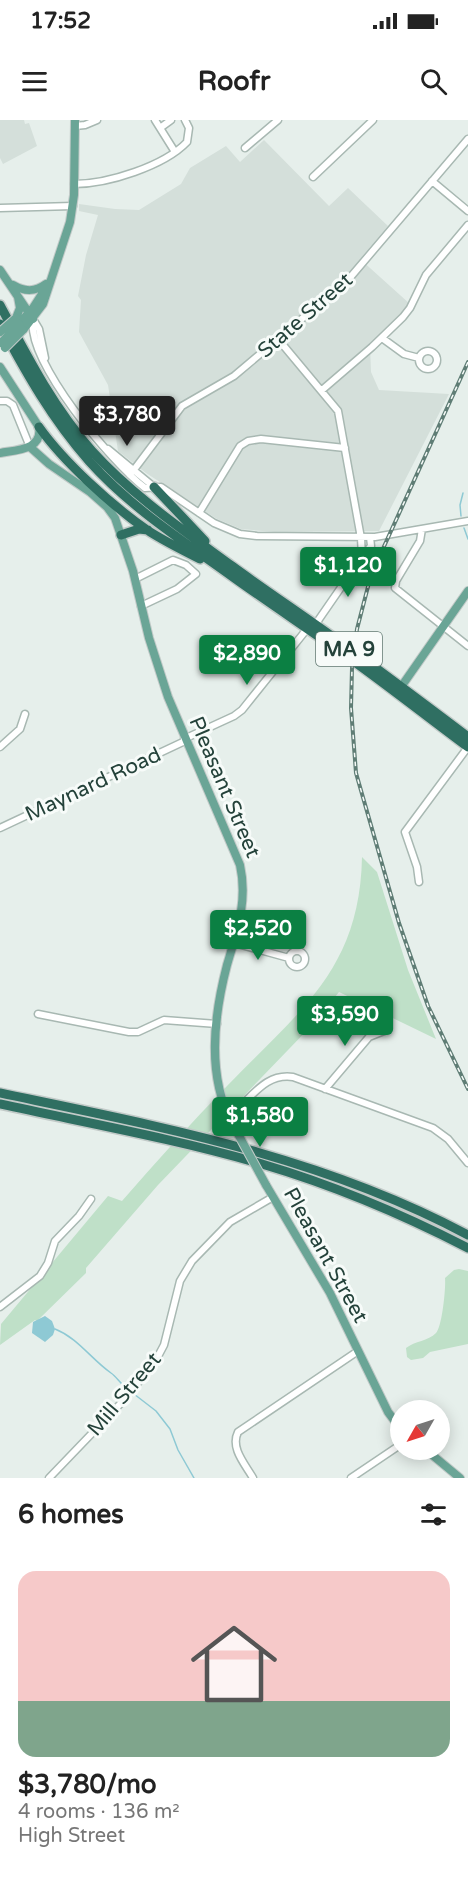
<!DOCTYPE html>
<html lang="en">
<head>
<meta charset="utf-8">
<style>
  :root { --surface:#fff; --page:#f6f6f6; --text:#222; --muted:#767676; --line:#e0e0e0; --accent:#0b8043 }
  body { margin:0; font-family:"Varela Round",sans-serif; background:var(--page); color:var(--text); height:100vh; display:flex; flex-direction:column; font-size:22px; white-space:nowrap }
  * { box-sizing:border-box; margin:0 }
  p { font-size:20px; color:var(--muted) }
  .icon { flex:none; width:33px; height:33px; fill:none; stroke:currentColor; stroke-width:2; stroke-linecap:round; stroke-linejoin:round }
  .map { position:relative; height:1358px; overflow:hidden }
  .panel { display:flex; flex-direction:column; background:var(--surface); flex:1 }
  .panel>* { flex:none }
  .needle { width:39px; rotate:231deg }
  .buttons { position:absolute; left:390px; top:1280px; display:grid; gap:12px }
  .buttons a { display:grid; place-items:center; width:60px; height:60px; border-radius:50%; background:var(--surface); box-shadow:0 3px 15px #0003; font-size:30px }
  .price { position:absolute; translate:-50% -51px; padding:0 14px; border-radius:6px; background:var(--accent); color:#fff; font-size:20px; line-height:39px; filter:drop-shadow(0 2px 3px #0008) }
  .price::after { content:''; position:absolute; left:50%; top:36px; width:18px; height:14px; margin-left:-9px; background:inherit; clip-path:polygon(0 0,100% 0,50% 100%) }
  .price.selected { background:#222; color:#fff }
  ul { padding:0; list-style:none }
  li { display:grid; align-content:center; gap:12px; height:318px; padding:0 18px }
  li+li { border-top:2px solid var(--line) }
  li span { display:grid; place-items:center; height:186px; border-radius:18px; color:#555 }
  li>.icon { margin-inline-start:auto }
  span .icon { width:108px; height:108px; fill:#fffc; stroke-width:1 }
  li b { font-size:26px }
  h2 { display:flex; justify-content:space-between; align-items:center; height:72px; padding:0 18px; font-size:26px }
  .status { display:flex; justify-content:space-between; align-items:center; height:42px; padding:0 30px; background:var(--surface); direction:ltr }
  .status svg { height:16px; fill:currentColor }
  header { display:flex; justify-content:space-between; align-items:center; height:78px; padding:0 18px; background:var(--surface); font-size:27px; font-weight:700 }
  .map>svg:first-child { display:block }
</style>
</head>
<body>
<div class="status"><b>17:52</b><svg viewBox="0 0 49 12"><path d="M0 12V9h3v3zM5 12V6h3v6zM10 12V3h3v9zM15 12V0h3v12zM26 1h20v11H26zM47 4h2v5h-2z"/></svg></div>
<header><svg class="icon" aria-label="menu" viewBox="0 0 24 24"><path d="M4 6h16M4 12h16M4 18h16"/></svg>Roofr<svg class="icon" aria-label="search" viewBox="0 0 24 24"><circle cx="10" cy="10" r="6"/><path d="M15 15l6 6"/></svg></header>
<div class="map">
<svg width="468" height="1358" viewBox="0 0 468 1358">
  <rect width="100%" height="100%" fill="#e6efeb"/>
  <path fill="#d4dfda" d="M0,0H24L25,4L29,3L37,26L3,44L0,38Z
    M264,20L329,86L348,68L388,106L360,139L410,184L402,194L370,226L371,252L379,270L449,274L379,411L274,412L241,409L217,399L146,353L118,331L108,265L79,212L81,180L78,176L86,135L98,95L79,91V84L115,89L139,90L181,64L190,48L226,26L240,42Z"/>
  <path fill="#bfe0c8" d="M362,737L377,752L408,850L436,919L339,872L316,901L158,1065L86,1148V1153L37,1201L35,1200L0,1225L1,1204L108,1076L122,1081C156,1042 191,1003 227,966C299,891 360,850 362,737Z
    M459,1149L468,1151V1224L430,1232L423,1238L411,1240L407,1237L406,1228C415,1221 428,1221 436,1213C442,1207 446,1168 445,1158L454,1150Z"/>
  <path fill="#8ec9d4" d="M45,1196L52,1201L55,1209L53,1215L45,1222L32,1213L33,1202Z"/>
  <g fill="none" stroke-linecap="round" stroke-linejoin="round">
    <path stroke="#8ec9d4" stroke-width="1.5" d="M461,396L460,385L463,373
      M464,408L468,419
      M55,1209C78,1218 91,1239 111,1253C117,1257 121,1265 128,1269
      M134,1274L156,1291L170,1309L178,1330L194,1358"/>
    <defs>
      <path id="minor" d="M155,0L175,32
        M75,6L85,5L97,0
        M160,8L171,0
        M245,28L278,0
        M313,57L373,0
        M432,61L468,91
        M74,64C108,64 164,46 187,22L189,8L185,0
        M0,88L73,86
        M33,199C26,241 112,343 145,368L161,367L214,403L240,414L257,416L375,417L468,401
        M33,199L39,209L45,238
        M382,218L404,234L419,238
        M278,219L338,291L361,418L362,437
        M419 240a9 9 0 1 1 18 0a9 9 0 1 1-18 0Z
        M322,270L372,227L403,197L410,188L426,155L468,105
        M0,281H7L13,285L30,327
        M108,329L154,367
        M130,355L182,286L234,256L348,160L468,19
        M199,393L240,326L248,321L261,319L345,328
        M422,409L420,421L396,461L395,468L468,526
        M135,459L173,440L186,445L196,454L177,469L141,486
        M315,505L362,437L371,426L370,417
        M184,619L234,596L242,590L307,509
        M0,627L20,609L25,594
        M0,708L185,621
        M419,762L417,747L405,712L468,627
        M234,823L289,838
        M289 839a8 8 0 1 1 16 0a8 8 0 1 1-16 0Z
        M38,894L129,912H138L164,900L217,904
        M325,969L369,917L384,911
        M228,995L235,991C253,976 266,953 293,957L433,1008L448,1019L468,1043
        M0,1187L40,1156L48,1143L55,1121L79,1096L91,1079
        M49,1358L123,1281L155,1242L164,1225L180,1161L192,1141L230,1102L273,1077
        M253,1358C245,1344 230,1328 238,1312L358,1231
        M351,1358L400,1325"/>
      <path id="major" d="M0,150L33,199
        M13,165C25,172 35,172 46,164
        M16,198L20,188L18,177
        M19,204L33,188L44,171
        M23,210L43,184L70,102L74,75L75,0
        M0,247L39,307C43,330 16,330 0,333
        M30,327L49,344L90,372L107,387L115,398L133,451L149,518L168,577L240,745C248,781 237,811 227,845C214,895 206,955 232,1003
        M401,567L468,471
        M266,1065L330,1173L388,1292L400,1308
        M425,1329L460,1358"/>
      <path id="highway" d="M0,185C27,236 53,287 92,331C133,376 183,410 232,446C269,473 307,498 344,525C386,555 427,586 468,617
        M0,204C26,253 52,299 89,341C130,387 183,421 233,457C272,485 313,512 352,540C391,568 429,598 468,627
        M39,307C64,342 111,385 147,410C164,421 182,430 200,439
        M154,367L205,421
        M121,415L139,409L148,410
        M0,973C162,1007 320,1036 468,1115
        M0,984C87,1003 176,1019 262,1044C333,1065 402,1094 468,1128"/>
    </defs>
    <use href="#minor" stroke="#a8b8b2" stroke-width="9"/>
    <use href="#major" stroke="#c2cac8" stroke-width="10"/>
    <use href="#highway" stroke="#c2cac8" stroke-width="12"/>
    <use href="#minor" stroke="#fff" stroke-width="6"/>
    <use href="#major" stroke="#6aa596" stroke-width="8"/>
    <use href="#highway" stroke="#2f6f62" stroke-width="9"/>
    <defs>
      <path id="rail" d="M468,242L371,455L357,509L352,548L351,588L356,653L399,803L428,886L468,969"/>
    </defs>
    <use href="#rail" stroke="#5f7d75" stroke-width="4"/>
    <use href="#rail" stroke="#f7fbf9" stroke-width="1.5" stroke-dasharray="4.5" stroke-linecap="butt"/>
    <defs>
      <path id="major-bridge" d="M0,212L16,198
        M1,223L19,204
        M5,228L23,210
        M232,1003L266,1065"/>
    </defs>
    <use href="#major-bridge" stroke="#c2cac8" stroke-width="10" stroke-linecap="butt"/>
    <use href="#major-bridge" stroke="#6aa596" stroke-width="8"/>
  </g>
  <g text-anchor="middle" stroke-width="6" stroke-linejoin="round" paint-order="stroke">
    <rect fill="#f7fbf9" stroke="#637a73" stroke-width="1.5" x="316" y="512" width="66" height="34" rx="4.5"/>
    <g font-size="20" font-weight="bold" fill="#24423a">
      <text x="349" y="536">MA 9</text>
    </g>
    <g font-size="21" fill="#24423a" stroke="#f7fbf9">
      <text transform="translate(305 195) rotate(-41)" y="7">State Street</text>
      <text transform="translate(93 664) rotate(-25)" y="7">Maynard Road</text>
      <text transform="translate(225 667) rotate(67)" y="7">Pleasant Street</text>
      <text transform="translate(326 1135) rotate(61)" y="7">Pleasant Street</text>
      <text transform="translate(124 1274) rotate(-50)" y="7">Mill Street</text>
    </g>
  </g>
</svg>
<div class="buttons">
<a><svg class="needle" viewBox="-14 -14 28 28"><path d="M0-13l5 13h-10z" fill="#e53935"/><path d="M0 13l5-13h-10z" fill="#767676"/></svg></a>
</div>
<b class="price selected" style="left:127px;top:327px">$3,780</b>
<b class="price" style="left:348px;top:478px">$1,120</b>
<b class="price" style="left:247px;top:566px">$2,890</b>
<b class="price" style="left:258px;top:841px">$2,520</b>
<b class="price" style="left:345px;top:927px">$3,590</b>
<b class="price" style="left:260px;top:1028px">$1,580</b>
</div>
<section class="panel">
<h2>6 homes<svg class="icon" aria-label="filters" viewBox="0 0 24 24"><path d="M4 7h16M4 17h16"/><circle cx="9" cy="7" r="2"/><circle cx="15" cy="17" r="2"/></svg></h2>
<ul>
<li><span style="background:linear-gradient(#f6c9c9 70%,#7fa58c 0)"><svg class="icon" aria-label="home" viewBox="0 0 24 24"><path d="M3 11l9-7 9 7M6 9v11h12V9"/></svg></span><div><b>$3,780/mo</b><p>4 rooms · 136 m²</p><p>High Street</p></div></li>
</ul>
</section>
</body>
</html>
